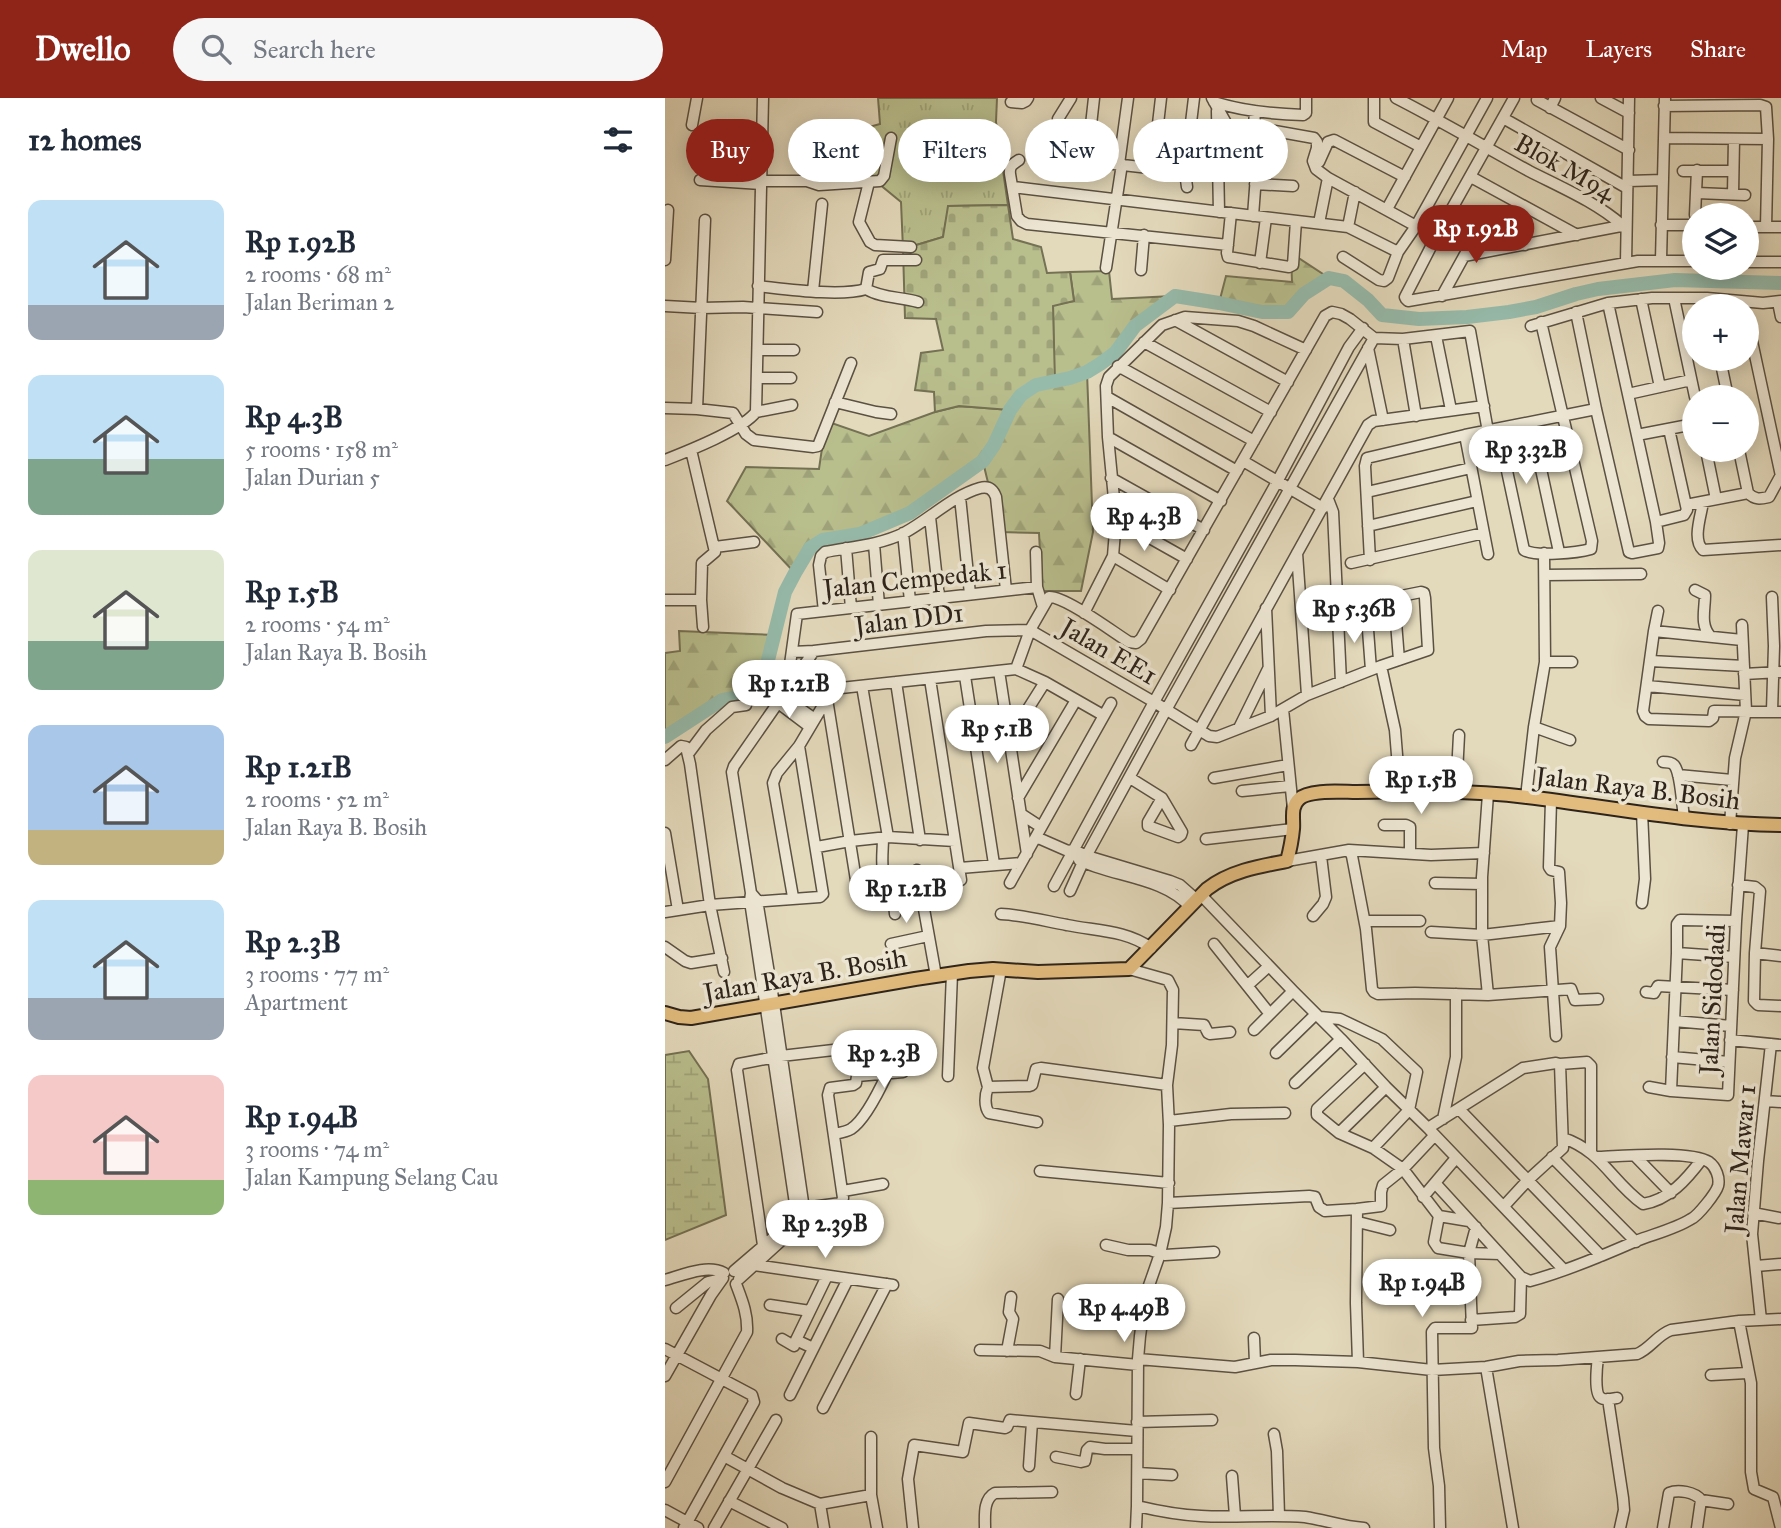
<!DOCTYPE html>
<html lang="en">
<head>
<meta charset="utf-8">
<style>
  :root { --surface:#fff; --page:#f6f6f7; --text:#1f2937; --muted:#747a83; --accent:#8f2418 }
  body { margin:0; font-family:"IM FELL Great Primer",serif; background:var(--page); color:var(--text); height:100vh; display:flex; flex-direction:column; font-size:26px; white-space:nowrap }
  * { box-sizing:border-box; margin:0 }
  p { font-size:23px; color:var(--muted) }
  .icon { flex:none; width:38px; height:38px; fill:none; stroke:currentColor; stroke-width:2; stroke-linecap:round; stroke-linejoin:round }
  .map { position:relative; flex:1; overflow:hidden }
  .details { display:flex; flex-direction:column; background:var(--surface); width:665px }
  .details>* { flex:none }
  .hud { position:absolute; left:21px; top:21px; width:665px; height:63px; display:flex; gap:14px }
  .buttons { position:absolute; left:1017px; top:105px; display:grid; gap:14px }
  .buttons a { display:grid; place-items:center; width:77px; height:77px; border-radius:50%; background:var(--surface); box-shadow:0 4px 18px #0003; font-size:35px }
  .price { position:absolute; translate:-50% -60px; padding:0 16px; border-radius:24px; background:#fff; color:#222; font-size:23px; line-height:46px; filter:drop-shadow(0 2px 4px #0008) }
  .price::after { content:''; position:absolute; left:50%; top:42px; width:21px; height:16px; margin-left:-10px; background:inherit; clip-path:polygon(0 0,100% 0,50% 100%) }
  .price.current { background:var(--accent); color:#fff }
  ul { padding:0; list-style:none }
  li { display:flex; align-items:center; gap:21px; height:175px; padding:0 28px }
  li span { display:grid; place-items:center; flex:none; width:196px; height:140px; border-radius:14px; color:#555 }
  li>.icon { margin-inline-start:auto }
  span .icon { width:84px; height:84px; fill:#fffc; stroke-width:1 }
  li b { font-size:30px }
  h2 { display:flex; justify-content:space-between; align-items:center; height:84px; padding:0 28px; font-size:30px }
  .tag { padding:0 24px; border-radius:32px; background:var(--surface); box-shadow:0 4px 18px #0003; font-size:24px; line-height:63px }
  .tag.current { background:var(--accent); color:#fff }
  header { display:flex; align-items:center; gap:42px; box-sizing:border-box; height:98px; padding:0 35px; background:var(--accent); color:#fff }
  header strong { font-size:33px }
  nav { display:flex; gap:38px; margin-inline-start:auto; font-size:24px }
  .search { width:490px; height:63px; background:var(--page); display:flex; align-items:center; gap:18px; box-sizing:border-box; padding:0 24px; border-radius:38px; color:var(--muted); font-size:26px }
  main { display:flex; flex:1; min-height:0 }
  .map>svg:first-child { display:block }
</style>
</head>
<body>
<header>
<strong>Dwello</strong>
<div class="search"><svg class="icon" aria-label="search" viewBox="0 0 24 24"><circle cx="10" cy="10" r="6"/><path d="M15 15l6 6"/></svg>Search here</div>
<nav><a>Map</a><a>Layers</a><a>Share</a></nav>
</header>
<main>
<section class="details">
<h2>12 homes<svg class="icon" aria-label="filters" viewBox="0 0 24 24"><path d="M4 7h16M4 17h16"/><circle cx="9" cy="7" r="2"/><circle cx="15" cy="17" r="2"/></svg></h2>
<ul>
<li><span style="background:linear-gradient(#bfe0f5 75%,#9aa5b1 0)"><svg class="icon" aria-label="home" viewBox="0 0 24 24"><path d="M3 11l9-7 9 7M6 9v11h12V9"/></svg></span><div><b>Rp 1.92B</b><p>2 rooms · 68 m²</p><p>Jalan Beriman 2</p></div></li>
<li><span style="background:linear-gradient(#bfe0f5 60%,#7fa58c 0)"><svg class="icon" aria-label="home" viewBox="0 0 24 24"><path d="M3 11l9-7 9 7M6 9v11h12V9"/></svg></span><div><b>Rp 4.3B</b><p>5 rooms · 158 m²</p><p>Jalan Durian 5</p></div></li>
<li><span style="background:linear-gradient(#dfe7d0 65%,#7fa58c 0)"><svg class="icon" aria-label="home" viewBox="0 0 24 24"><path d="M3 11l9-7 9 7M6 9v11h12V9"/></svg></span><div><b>Rp 1.5B</b><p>2 rooms · 54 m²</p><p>Jalan Raya B. Bosih</p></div></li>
<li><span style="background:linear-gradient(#a9c7e8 75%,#c2b280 0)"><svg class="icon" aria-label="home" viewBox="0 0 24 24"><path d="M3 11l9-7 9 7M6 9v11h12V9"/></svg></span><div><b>Rp 1.21B</b><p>2 rooms · 52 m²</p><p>Jalan Raya B. Bosih</p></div></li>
<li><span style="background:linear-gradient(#bfe0f5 70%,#9aa5b1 0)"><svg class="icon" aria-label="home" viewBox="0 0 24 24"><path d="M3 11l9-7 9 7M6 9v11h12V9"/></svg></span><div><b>Rp 2.3B</b><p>3 rooms · 77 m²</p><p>Apartment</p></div></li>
<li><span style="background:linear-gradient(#f6c9c9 75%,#8fb573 0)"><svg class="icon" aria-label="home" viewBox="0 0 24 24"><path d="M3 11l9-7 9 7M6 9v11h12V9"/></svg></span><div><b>Rp 1.94B</b><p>3 rooms · 74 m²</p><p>Jalan Kampung Selang Cau</p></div></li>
</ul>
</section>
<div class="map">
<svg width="1116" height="1430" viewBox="0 0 1116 1430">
  <defs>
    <pattern id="grass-tufts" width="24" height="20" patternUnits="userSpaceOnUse" patternTransform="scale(1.75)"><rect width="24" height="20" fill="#b9be8d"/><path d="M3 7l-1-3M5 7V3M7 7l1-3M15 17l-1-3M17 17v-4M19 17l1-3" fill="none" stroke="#9fa379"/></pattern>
    <pattern id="forest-firs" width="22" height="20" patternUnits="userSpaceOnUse" patternTransform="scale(1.75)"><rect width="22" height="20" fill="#b9be8d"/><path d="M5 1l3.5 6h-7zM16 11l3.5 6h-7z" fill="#9fa379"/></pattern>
    <pattern id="wetland-marsh" width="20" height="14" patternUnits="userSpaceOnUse" patternTransform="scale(1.75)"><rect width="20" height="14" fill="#b9be8d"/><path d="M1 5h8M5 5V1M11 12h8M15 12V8" fill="none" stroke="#9fa379"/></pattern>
    <pattern id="cemetery-stones" width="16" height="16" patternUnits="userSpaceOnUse" patternTransform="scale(1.75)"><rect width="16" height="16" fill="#b9be8d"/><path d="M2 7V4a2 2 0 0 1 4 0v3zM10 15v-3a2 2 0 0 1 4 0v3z" fill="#9fa379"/></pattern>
  </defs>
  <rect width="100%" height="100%" fill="#e3d9bb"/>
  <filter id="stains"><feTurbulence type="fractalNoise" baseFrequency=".00286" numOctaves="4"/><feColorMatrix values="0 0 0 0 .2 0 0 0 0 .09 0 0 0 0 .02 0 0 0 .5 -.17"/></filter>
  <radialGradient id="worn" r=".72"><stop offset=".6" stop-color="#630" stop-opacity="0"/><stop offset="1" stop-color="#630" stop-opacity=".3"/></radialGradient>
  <path fill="url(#grass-tufts)" stroke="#747154" stroke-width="2" d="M213,0H332L331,24L343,107L284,108L278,139L238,151L236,104L180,58L182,35L215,26Z"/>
  <path fill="url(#forest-firs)" stroke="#747154" stroke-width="2" d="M626,155L664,180L639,196L623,214H597L554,205L561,178L627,184Z
    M444,173L447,201L510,198L470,228L450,255L422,274L428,434L416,493H377L374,435L335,434L318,364L245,415L195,436L158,442L145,450L130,475L62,403L81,369L154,371L161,323L204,338L270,314L294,308L345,312C360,293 366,289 389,283L388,207L409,203L405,174Z
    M14,533L109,537L97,586L82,597L57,602L0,639V555L15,553Z"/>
  <path fill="url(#wetland-marsh)" stroke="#747154" stroke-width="2" d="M24,953L43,981L61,1117L0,1142V957Z"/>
  <path fill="url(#cemetery-stones)" stroke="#747154" stroke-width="2" d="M343,107L348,141L376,149L382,175L405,174L409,203L388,208L390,283C366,289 360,292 345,312L294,308L270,314L269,294L250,292L256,255L278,252L271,221L240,220L238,151L278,139L283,108Z"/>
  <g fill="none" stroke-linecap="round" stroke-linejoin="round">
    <path stroke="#96bbab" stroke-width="14" d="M0,639L57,602L82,597L97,586L120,494L130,475L145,450L158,442L195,436L245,415L318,363L329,347L345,312L356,297L371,287L405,280L422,274L435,266L450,255L470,228L510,198L554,205L597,214H623L639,196L664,180L679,183L703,202L717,217L754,221L802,219L844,214L871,209L911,196L933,191L1010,182L1116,185"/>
    <defs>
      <path id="minor" d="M547,0L569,39L590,48L593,51L588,118
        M709,0V24L756,49
        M731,0C776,23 820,49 864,73C895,89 931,104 957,127
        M849,0L771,139L740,199L741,201L743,203L973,163H1029
        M936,0L964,15
        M872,2L964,52
        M346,4L357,5L361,3L363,0
        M549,4C577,13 608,16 638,17L641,15V0
        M999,8L1095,7L1101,9L1103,41L1101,129
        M885,10L890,0
        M552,13L554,114
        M590,13L589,28L593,30L649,40L652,44V50L658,53
        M838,20L962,90
        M27,27L32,0
        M999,40L1103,41
        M652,50L648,63L651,71L663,80L751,128
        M371,55L422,63L520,74
        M392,57L393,21L406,0
        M354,62C348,66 344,68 345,76L352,118L356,123L362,126L563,147
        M422,63L429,0
        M654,64L663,44L669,42L740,79
        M592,65L607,66
        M454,66L463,0
        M488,69L496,0
        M1018,73H1068
        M806,79L912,137
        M35,82L96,86
        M96,83H142L154,87L215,83L219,78L226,40
        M963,83L998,82
        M204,84L194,124L205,144L210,147L246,149
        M590,86L628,88
        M348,89L683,129L733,154
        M522,89L520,74L529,0
        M1032,95L1080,97
        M1068,96L1069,41
        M722,111L783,0
        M806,114L860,147
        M566,115L562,155L563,159L624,169L628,167L631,123
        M1030,117L1032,72
        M654,125L663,80
        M996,127H1029
        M683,129L690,94
        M1082,129H1116
        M799,158L961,127
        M678,159L714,182L719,183L723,180L733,154L751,128L822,0
        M0,162L3,112
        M996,162L1000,0
        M1082,164H1116
        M595,165L601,120
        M961,165L964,0
        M441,170L457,66
        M476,172L479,137
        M93,188C121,191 175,199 201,191L204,174L215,171L218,162H251
        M201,191C216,200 236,199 253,204
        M148,193L157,106
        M777,198L819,122
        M1009,200L1030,299
        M976,201L995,289
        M1113,204L1116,219
        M0,208L37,210L78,209L152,214
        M911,214L931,311L964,454L967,455L993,450L994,445L991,424L943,205
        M1082,220L1116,378
        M510,222L623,284
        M866,228L943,205L987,200H1042L1098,205L1116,203
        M771,238L786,312
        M709,240L738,241L805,233L822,328
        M738,241L751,318
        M479,244L606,314
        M703,250L718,322
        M93,252H129
        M1055,261L1063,299
        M453,268L589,343
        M93,280H126
        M963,296L1026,282
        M442,299L572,373
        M170,304L211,314L226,316
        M0,310L32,311L40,122
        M32,311L68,315L81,336L89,342L148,349L153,348L186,265
        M91,314L127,307
        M866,325L894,454
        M833,331L859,452C870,459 912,455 926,451L927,443L876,224
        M800,337L823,456
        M972,337L1029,326
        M443,339L556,403
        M26,352L50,454L37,465L36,502L38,529
        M1041,352L1051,401
        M1074,352L1083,395
        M0,362C23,353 77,332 91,314L98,0
        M578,363L658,410
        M446,380L539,432
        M702,394L806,370
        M1083,395C1090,402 1095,401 1104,399L1116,377
        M295,399L305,496
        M663,401L668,414L676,584
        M1038,404C1036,418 1027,442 1038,452L1116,447
        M1021,407L1083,395
        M265,419L274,500
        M451,421L522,461
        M991,424L1019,417L1022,412L1004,331
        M703,428L812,403
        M238,435L245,503
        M209,446L214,507
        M50,449L89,444
        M181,450L186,510
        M371,454L372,489L378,509
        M632,455L642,597
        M448,458L505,492
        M705,462L700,368L702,360L800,337L931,311
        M686,465L819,435
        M880,477L976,476
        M1030,492L1040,497C1040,512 1035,526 1045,538
        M729,499L734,562
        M0,502H36
        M701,505L706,572
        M601,510L606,618
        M159,513L154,467L156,458L160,454C186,449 215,447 239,435C265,421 287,398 315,390C323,388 328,391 331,399L341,492
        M993,513L989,533L978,613L980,618L984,621L1044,623L1048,620L1049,613H1052L1116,614
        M419,515L448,458L451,421L443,339L441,288L444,279L497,227L520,219L573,223L589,228L641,252
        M989,533L1077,542
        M127,554L149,553L321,533L365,532L489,604L544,638L552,639L606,618L642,597L716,568L763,552L760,500L759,495L756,494L671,511
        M986,563L1079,568
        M880,564H907
        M716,568L730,632L735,694
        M351,571L380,584L436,616L438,619
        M334,573L362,756
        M1079,576L1116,574
        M300,578L329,766
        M265,581L296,782
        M231,584L255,742
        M122,588L132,516L372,489
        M197,588L223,739
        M982,588L1080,597
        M117,598L150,621
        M162,601L191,782
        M112,604L145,629
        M618,611L628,711
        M1107,613L1109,548L1107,499
        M869,629L905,642
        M574,630L603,571
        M344,641L380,584
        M526,647L703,327L709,323L819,308
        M23,656L41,632L67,609L81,607
        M0,662L16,648L21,649L25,666L45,807L59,874
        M998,664C1002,664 1006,664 1009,667C1016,675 1017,708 1019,719
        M1013,677L1067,682
        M465,680L497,700L517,734L516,737L513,739L483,728V724L497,700
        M549,680L623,667
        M577,693L625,688
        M791,695L794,637
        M823,696L817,779V837L823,897
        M861,699L869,629L880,564L879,455
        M353,700L411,602
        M886,703L884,769L886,772L894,774L896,805L895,828L885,849L891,938
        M356,716L376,729
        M1065,726L1070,660L1081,613L1077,527
        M719,727H741L745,729V756
        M0,735L13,812
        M371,739L403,753L409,752L422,758L505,783L515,787L532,802
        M218,740C218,757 213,781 228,793L230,816
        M541,741L628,731
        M152,749L185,743L223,739L290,743
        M684,752L766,757L819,755
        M414,762C448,779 499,779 525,809
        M622,763L684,752L687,758L701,831L707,891L709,894L713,896L750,895L823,897L906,891L910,902L933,901
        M295,770L356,765
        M252,772L271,878
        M345,785L446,605
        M770,785L817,786
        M1073,787L1090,789L1095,793L1090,855L1089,903L1093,907L1116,908
        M389,788L489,604L613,382L684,249L698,230
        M405,793L418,764L501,612L709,240
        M536,797L628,893L676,941L721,989L763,1030L899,1172
        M128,799L108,685L112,675L134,648L166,594L176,590L351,571L365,532L384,499C400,498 448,534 464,544L471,545L476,541L660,218L667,214L676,216L685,221L709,240
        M977,805L980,781L977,714
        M0,814L45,807L155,799L158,796L134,648
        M336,816C358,817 380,823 402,827C431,833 461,832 486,850
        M648,818L658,806L661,799L656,758
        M700,823H755
        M766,834L817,837L895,828
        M226,846L263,838
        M549,846L604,915
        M0,849L20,863L26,865L57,860
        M1012,855L1069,859
        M1090,855L1116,858
        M464,871L503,882L508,892L507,947L502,987L504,1027L503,1105L501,1129L495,1156L481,1196L475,1238L473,1261L570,1269L606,1262H630L693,1264L767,1272L821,1269L854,1263L893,1262L972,1256C985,1251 992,1237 1006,1232L1074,1223L1116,1221
        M583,887L604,868
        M981,894L989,895L993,888L1068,892
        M655,919L675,921L717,941L752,974L744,1012L708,1050
        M1009,923L1066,928
        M508,925L539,927L543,935L545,936L565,934
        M589,932L628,893
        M1065,942L1116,947
        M611,955L651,916
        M1007,959L1064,964
        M700,966L652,1011V1017L674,1035L708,1050L738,1071L774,1118L769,1144L773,1150L804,1155L835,1156
        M895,966L922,964L926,968V1054
        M192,978L238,974
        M283,978L287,875
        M630,985L676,941
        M323,989L318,970L336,871
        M984,989L1006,993L1063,997L1071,823L1078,727
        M1006,993L1012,855V826L1015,822H1018L1071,823
        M1100,1003L1116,1004
        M794,1011L936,1158
        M778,1021L791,959V896
        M504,1023L566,1016L620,1015
        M372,1024L324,1015C319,1008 320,997 323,989L364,988L367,987L371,971L376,970L502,987
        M763,1030L858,970L891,965L895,966L898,1050L863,1082L839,1108
        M674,1035L721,989
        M169,1036C174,1035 181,1034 186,1031C200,1022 215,991 222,976
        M898,1040C937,1053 947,1084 978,1106C1004,1102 1022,1081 1037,1061
        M970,1058L1006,1095
        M887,1059L971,1144
        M375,1073L504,1085
        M770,1085L856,1179L865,1183C902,1173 937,1158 971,1143C989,1136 1010,1131 1026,1121C1033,1118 1051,1095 1053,1088C1055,1080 1051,1069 1044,1064C1026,1052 955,1058 932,1059
        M178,1093L218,1086
        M758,1099L791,1060
        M503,1105L644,1098L650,1099L654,1109L660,1113L692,1111L691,1205L693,1264
        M692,1111L716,1108V1094L718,1087L738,1071L769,1038
        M1088,1115L1114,1120
        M774,1118L804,1123
        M693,1124L725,1132
        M98,1147L72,972L74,966L116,958L186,950L192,978L191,985L188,987L165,990L163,997L178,1100L176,1105L132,1111
        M441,1147L463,1152H485L500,1157L549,1154
        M89,1167L228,1187
        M1091,1168L1116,1166
        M69,1173L132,1119L85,803L86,795L67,674L69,668L149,553
        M74,1181L139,1122L140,1118L109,906L92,802L86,795
        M0,1182C18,1177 42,1166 59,1175
        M393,1201L390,1259L473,1267
        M105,1207L145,1213
        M11,1210L43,1184L56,1181
        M414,1218L477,1223
        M806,1222L850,1219L855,1216L856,1179
        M1096,1222L1087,1136L1093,1063L1106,946
        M1074,1223L1086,1285V1374L1089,1391L1108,1399L1116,1430
        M589,1240L590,1265
        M117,1241L129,1248L131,1242
        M148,1250L131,1242L162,1178
        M0,1251L87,1297L89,1304L19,1430
        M315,1252L375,1253L390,1259
        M342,1253L348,1221L344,1214L346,1199
        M933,1259C932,1267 929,1295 935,1299C939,1303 947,1301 952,1300
        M473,1261L472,1408C493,1413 514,1417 536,1418C571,1420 605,1416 640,1419C660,1422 679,1429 699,1430
        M821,1269L848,1430
        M1046,1277L1082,1275
        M0,1278L46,1197L58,1180
        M411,1296L415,1261
        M125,1297L183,1181
        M943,1301L958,1400L959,1412L955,1430
        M158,1310L222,1186
        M472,1324L547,1322
        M609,1336L612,1353L614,1418
        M206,1339V1397L212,1430
        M59,1358L117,1390L155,1406L159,1430
        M391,1359L416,1364L420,1363L422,1352L425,1349L440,1351H472
        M364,1368L367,1324
        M473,1375L507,1377
        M567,1378L570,1418
        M0,1384L82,1234C83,1216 77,1202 71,1186
        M1036,1402L1063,1406
        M64,1403L117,1430
        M155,1406L206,1397
        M0,1412L33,1430
        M49,1430L111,1322
        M248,1430L243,1381L249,1347L298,1354L304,1325L340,1330L342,1329L345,1322L472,1333
        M320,1430C320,1418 318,1401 330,1395L387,1394
        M471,1430L472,1408
        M775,1430L774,1388L769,1350L767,1234L770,1230H807L804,1155L811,1129
        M998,1430L1004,1395C1013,1391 1030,1394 1036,1402
        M1032,1430L1036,1402"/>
      <path id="major" d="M0,915L14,919L26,920L250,881L304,873L328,871L373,874L464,871L542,791C565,773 595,768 622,763C625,752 627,742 628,731C629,721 625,709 634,701C644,691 677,694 691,694C748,693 805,692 862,699C946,709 1031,726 1116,727"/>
    </defs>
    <use href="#minor" stroke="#5b5143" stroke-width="13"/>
    <use href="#major" stroke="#2e241b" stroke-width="16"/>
    <use href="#minor" stroke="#ede6d3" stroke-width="10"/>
    <use href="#major" stroke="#e2bc7e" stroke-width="12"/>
  </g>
  <g text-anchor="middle" stroke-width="7" stroke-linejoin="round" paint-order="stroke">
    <g font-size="26" fill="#2e241b" stroke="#ede6d3">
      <text transform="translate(900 69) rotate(29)" y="9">Blok M94</text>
      <text transform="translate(250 481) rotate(-6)" y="9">Jalan Cempedak 1</text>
      <text transform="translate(244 521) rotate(-7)" y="9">Jalan DD1</text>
      <text transform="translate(444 553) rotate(30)" y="9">Jalan EE1</text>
      <text transform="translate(973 690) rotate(7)" y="9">Jalan Raya B. Bosih</text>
      <text transform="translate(140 877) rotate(-10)" y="9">Jalan Raya B. Bosih</text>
      <text transform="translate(1047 901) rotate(-87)" y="9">Jalan Sidodadi</text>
      <text transform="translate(1075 1061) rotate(-85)" y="9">Jalan Mawar 1</text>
    </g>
  </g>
  <rect width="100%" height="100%" filter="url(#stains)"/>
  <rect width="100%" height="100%" fill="url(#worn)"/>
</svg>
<div class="buttons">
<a><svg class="icon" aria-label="layers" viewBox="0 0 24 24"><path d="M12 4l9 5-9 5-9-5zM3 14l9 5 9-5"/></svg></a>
<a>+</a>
<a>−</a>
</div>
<b class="price current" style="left:811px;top:167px">Rp 1.92B</b>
<b class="price" style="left:861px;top:388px">Rp 3.32B</b>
<b class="price" style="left:479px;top:455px">Rp 4.3B</b>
<b class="price" style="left:689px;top:547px">Rp 5.36B</b>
<b class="price" style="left:124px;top:622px">Rp 1.21B</b>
<b class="price" style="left:332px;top:667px">Rp 5.1B</b>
<b class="price" style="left:756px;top:718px">Rp 1.5B</b>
<b class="price" style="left:241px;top:827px">Rp 1.21B</b>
<b class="price" style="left:219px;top:992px">Rp 2.3B</b>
<b class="price" style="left:160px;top:1162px">Rp 2.39B</b>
<b class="price" style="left:757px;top:1221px">Rp 1.94B</b>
<b class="price" style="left:459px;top:1246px">Rp 4.49B</b>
<div class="hud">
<a class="tag current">Buy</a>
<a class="tag">Rent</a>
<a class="tag">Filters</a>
<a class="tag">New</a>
<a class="tag">Apartment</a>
</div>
</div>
</main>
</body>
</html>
